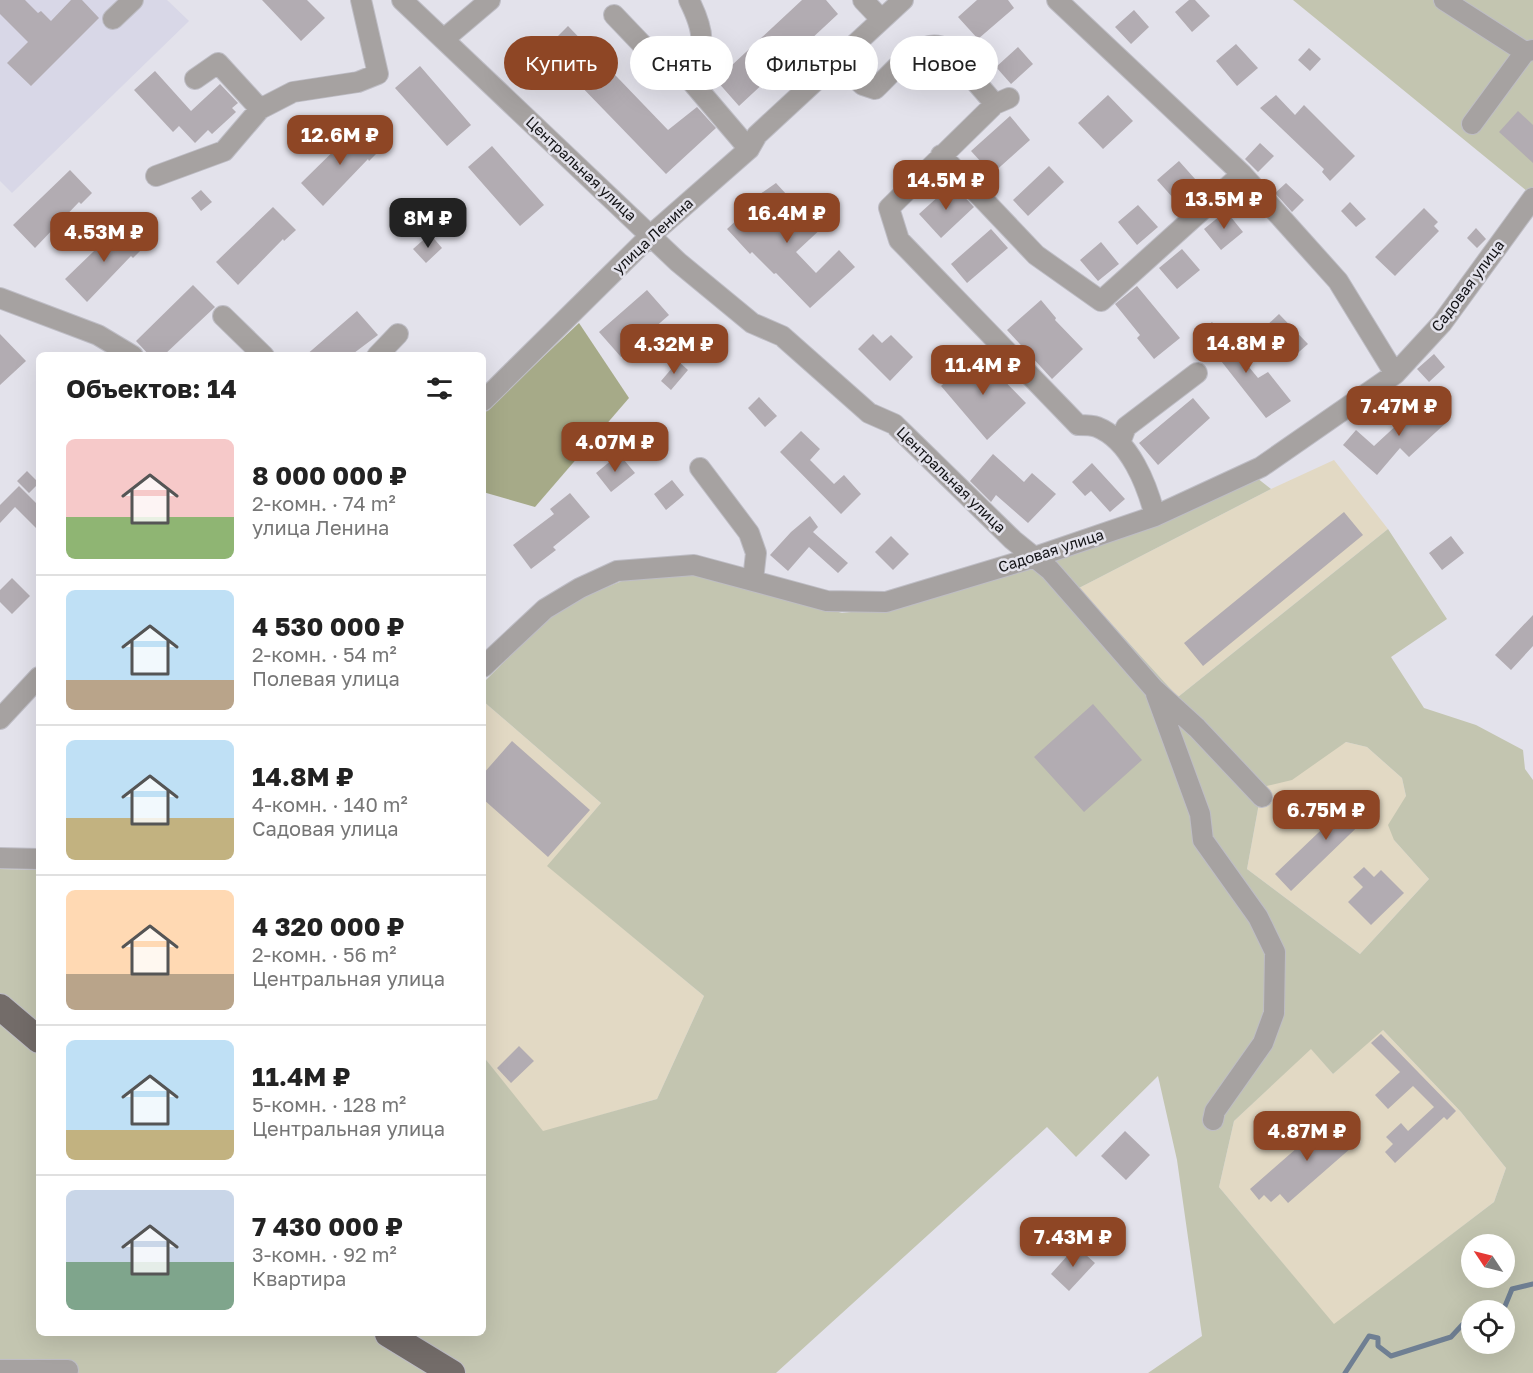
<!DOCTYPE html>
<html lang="ru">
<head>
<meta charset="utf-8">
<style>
  :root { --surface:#fff; --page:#f2f2f2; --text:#222; --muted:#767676; --line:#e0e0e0; --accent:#8e4625 }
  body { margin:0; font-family:"Golos Text",sans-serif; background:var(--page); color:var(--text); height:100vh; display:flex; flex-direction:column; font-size:22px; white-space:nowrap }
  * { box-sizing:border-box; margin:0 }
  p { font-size:20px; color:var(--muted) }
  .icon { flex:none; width:33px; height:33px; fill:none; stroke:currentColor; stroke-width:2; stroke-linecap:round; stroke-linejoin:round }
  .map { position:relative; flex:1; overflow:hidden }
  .details { position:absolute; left:36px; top:352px; width:450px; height:984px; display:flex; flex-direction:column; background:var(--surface); border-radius:9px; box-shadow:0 6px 24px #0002 }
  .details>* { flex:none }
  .banner { position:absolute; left:504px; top:36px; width:570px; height:54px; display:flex; gap:12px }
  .needle { width:39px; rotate:305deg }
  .controls { position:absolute; left:1461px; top:1234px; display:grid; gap:12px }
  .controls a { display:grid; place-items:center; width:54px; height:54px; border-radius:50%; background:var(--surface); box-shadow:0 6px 24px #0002; font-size:30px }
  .price { position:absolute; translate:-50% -51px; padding:0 14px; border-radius:12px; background:var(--accent); color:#fff; font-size:20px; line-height:39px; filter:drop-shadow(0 2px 3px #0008) }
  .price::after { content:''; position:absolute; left:50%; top:36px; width:18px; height:14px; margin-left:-9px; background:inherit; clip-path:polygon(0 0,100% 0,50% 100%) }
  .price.on { background:#222; color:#fff }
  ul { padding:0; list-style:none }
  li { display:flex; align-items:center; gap:18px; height:150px; padding:0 30px }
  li+li { border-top:2px solid var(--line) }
  li span { display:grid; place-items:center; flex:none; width:168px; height:120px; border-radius:9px; color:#555 }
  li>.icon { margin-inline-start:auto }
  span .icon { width:72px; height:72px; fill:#fffc; stroke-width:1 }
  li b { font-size:26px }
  h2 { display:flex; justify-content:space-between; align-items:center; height:72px; padding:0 30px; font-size:26px }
  .tag { padding:0 21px; border-radius:27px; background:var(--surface); box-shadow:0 6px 24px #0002; font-size:21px; line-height:54px }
  .tag.on { background:var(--accent); color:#fff }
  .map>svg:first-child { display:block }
</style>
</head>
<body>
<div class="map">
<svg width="1533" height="1373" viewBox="0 0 1533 1373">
  <rect width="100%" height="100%" fill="#e3e2eb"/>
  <path fill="#d8d7e7" d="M0,0H167L189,21L12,193L0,181Z"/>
  <path fill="#e2d9c4" d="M1334,460L1388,529L1178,697L1079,588L1271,489Z
    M483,701L601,803L548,866L704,996L657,1099L542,1132L483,1056Z
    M1346,742L1367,747L1402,778L1406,796L1394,840L1429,879L1360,954L1247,869L1262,787Z
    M1382,1029L1461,1112L1506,1168L1494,1202L1334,1325L1219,1187L1234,1121L1311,1048L1333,1074Z"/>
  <path fill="#c3c5b0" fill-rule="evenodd" d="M1293,0H1533V187L1528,192Z
    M1257,478L1271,489L1079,588L1178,697L1388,529L1447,619L1391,657L1424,708L1476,725L1523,750L1525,769L1533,780V1373H1148L1202,1336L1177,1160L1158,1076L1076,1157L1047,1127L776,1373H0V869L39,870V1334H483V1056L543,1131L657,1099L704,996L547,866L601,803L483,701V683L551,615L580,598L622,581L685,574L712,576L842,613L886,608L1072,555L1158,522ZM1346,742L1367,747L1402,778L1406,796L1388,825L1394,840L1429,879L1360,954L1247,869L1262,787L1292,780ZM1383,1030L1461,1112L1506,1168L1494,1202L1334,1324L1219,1187L1234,1121L1311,1049L1333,1074ZM1472,1245H1504V1278H1472ZM1472,1311H1504V1344H1472Z"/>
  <path fill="#a6aa88" d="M579,323L629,398L535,507L483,492V414Z"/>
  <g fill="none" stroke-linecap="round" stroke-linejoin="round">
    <path stroke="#6f7f93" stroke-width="5" d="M1503,1311L1512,1289L1533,1284
      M1345,1373L1369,1336L1378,1338V1346L1391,1356L1451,1337L1463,1324H1472"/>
  </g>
  <path fill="#b2acb2" d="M0,0H25L38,13L41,11L51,21L71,0H82L99,18L31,86L7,63L28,42L0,14Z
    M262,0H307L325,18L301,41Z
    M802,0H826L838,14L739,106L716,80Z
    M977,0H1008L1014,8L978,39L958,17Z
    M1189,0H1195L1210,16L1192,32L1175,12Z
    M1134,10L1149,27L1131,44L1115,27Z
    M568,26L668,130L697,107L716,128L666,174L545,49Z
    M1236,44L1258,68L1237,86L1216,61Z
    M1018,47L1033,64L1011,84L996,67Z
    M1309,48L1321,59L1310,71L1298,60Z
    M420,66L471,125L447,146L395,88Z
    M155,71L191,111L220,84L238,103L232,108L236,112L212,134L208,130L195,143L179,126L173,132L134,90Z
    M1108,95L1133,121L1103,149L1078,123Z
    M1276,95L1295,115L1304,105L1355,156L1330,181L1322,172L1324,169L1260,108Z
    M1518,111L1533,125V163L1499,132Z
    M1010,116L1030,140L992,174L971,151Z
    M358,127L380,150L369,161L368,159L323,206L301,183Z
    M1260,143L1274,156L1258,172L1245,159Z
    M492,146L544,205L520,226L468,167Z
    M1179,161L1204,189L1183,209L1157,180Z
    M1049,166L1064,182L1028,216L1013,200Z
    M70,170L92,193L81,204L79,202L35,248L13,225Z
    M776,183L809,219L813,215L824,226L796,252L816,273L839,250L855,267L810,308L776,273L774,274L752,252L750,254L727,229L756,202L753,199Z
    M1286,183L1304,200L1292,212L1275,193Z
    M952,184L974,207L941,238L919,214Z
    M201,190L212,202L201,211L191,198Z
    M1350,202L1366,219L1356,227L1341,211Z
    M1138,205L1158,227L1137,245L1118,222Z
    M273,207L296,230L284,241L283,239L238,285L216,262Z
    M1424,208L1438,222L1434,226L1439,231L1395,276L1375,257Z
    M1226,211L1243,232L1221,250L1204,229Z
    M122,224L144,247L133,258L131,256L87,302L65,279Z
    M1476,228L1486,239L1477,248L1467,238Z
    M991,229L1008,248L967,283L951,264Z
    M430,234L442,248L426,263L413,249Z
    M1101,242L1119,264L1098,281L1080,260Z
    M1182,249L1200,270L1177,289L1159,268Z
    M193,285L215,307L163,356H150L136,341Z
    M1137,286L1180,338L1154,359L1137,338L1140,335L1115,304Z
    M647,290L669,315L621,357L599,332Z
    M1041,300L1056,318L1055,320L1083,349L1052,379L1007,330Z
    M357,311L378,335L350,356H305Z
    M1279,314L1308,344L1292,358L1264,328Z
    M1212,322L1258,378L1268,372L1291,401L1266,418L1199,333Z
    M0,334L26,361L0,385Z
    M873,334L882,343L891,335L913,357L890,381L858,349Z
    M977,353L1026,403L987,440L941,386Z
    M1434,354L1445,367L1429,382L1417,369Z
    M678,361L688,370L671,390L661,381Z
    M759,397L777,416L765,427L748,408Z
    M1427,397L1449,420L1409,457L1400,448L1377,475L1343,445L1356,430L1374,446Z
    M1193,398L1210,418L1158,465L1139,443Z
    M801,431L820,449L810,460L834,484L844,475L861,494L841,514L780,452Z
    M619,454L635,473L611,492L596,473Z
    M993,454L1024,482L1032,473L1056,494L1028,523L996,495L991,502L970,481Z
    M1092,463L1125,499L1110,512L1091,491L1085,496L1072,482Z
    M27,471L39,483L29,493L17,481Z
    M672,480L684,495L666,510L654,494Z
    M19,486L39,506V531L15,507L0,523V505Z
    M570,493L590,517L553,547L556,550L531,569L513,545L554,514L550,509Z
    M1344,512L1363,535L1203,666L1184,643Z
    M810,516L818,527L813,532L848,563L838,573L809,547L788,571L770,555L791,532Z
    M891,536L909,554L893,570L875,552Z
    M1451,536L1464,553L1442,570L1429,553Z
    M12,578L30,596L12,614L0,602V590Z
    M1533,615V646L1511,670L1495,655Z
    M1093,704L1142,760L1084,812L1034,757Z
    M512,741L590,810L548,857L483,799V774Z
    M1361,792L1377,808L1291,891L1275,874Z
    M1364,867L1374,877L1381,870L1404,893L1371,925L1348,902L1363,887L1353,877Z
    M1381,1034L1456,1111L1447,1120L1444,1117L1395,1163L1385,1152L1393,1144L1386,1137L1401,1123L1408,1131L1434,1107L1413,1086L1388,1109L1375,1095L1400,1072L1371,1043Z
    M519,1046L534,1061L511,1083L497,1068Z
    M1337,1113L1359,1141L1288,1203L1280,1194L1271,1202L1264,1195L1259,1200L1250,1189Z
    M1125,1131L1150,1155L1126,1180L1101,1156Z
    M1076,1246L1095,1263L1069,1291L1051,1274Z"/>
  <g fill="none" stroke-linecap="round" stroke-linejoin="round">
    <defs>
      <path id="minor" d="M402,0L678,262L752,323L782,336L869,413L894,424L1013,540L1050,570L1154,689L1197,728L1262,797
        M863,0L881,19
        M1057,0L1242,174L1338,281L1395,374
        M1444,0L1525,52
        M614,15L656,59L686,75L749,149
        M113,19L133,0
        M444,39L490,0
        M836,61L863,85L875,89C894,72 920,34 947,49L995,104
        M686,75C708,49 704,30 689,0
        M195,79L218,63L260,109
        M1009,98L995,104L889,208L899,240L1078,425C1084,425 1092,425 1097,427C1130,440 1147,485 1155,516
        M1472,124L1525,52L1533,50
        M941,155L1036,255L1101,301L1242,174
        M156,176L224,151L260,109L293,92L358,82L378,74L361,0
        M0,298L98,335L133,356
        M223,316L264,356
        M377,356L398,334
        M483,401L651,235L749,149L757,135L903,0
        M1120,443L1126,427L1197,373
        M700,468L749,533L756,553L753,580
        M483,667L545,609L580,588L617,571L694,565L827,601L886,602L1032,558L1155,516L1261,467L1395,374L1442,323L1533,198
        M1156,694L1200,814L1203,840L1258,917L1275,952L1274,1013L1263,1043L1215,1111L1213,1120
        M0,719L39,677
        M0,858L39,859
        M0,1370H68"/>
      <path id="major" d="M0,1007L39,1040
        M388,1334L452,1373"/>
    </defs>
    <use href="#minor" stroke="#bebdc5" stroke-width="22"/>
    <use href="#major" stroke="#bebdc5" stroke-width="28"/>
    <use href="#minor" stroke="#a6a2a1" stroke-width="20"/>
    <use href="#major" stroke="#736c69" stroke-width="26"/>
  </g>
  <g text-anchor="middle" stroke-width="5" stroke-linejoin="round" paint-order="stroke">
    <g font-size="15" fill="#131316" stroke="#e3e2eb">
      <text transform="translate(581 169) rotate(43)" y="5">Центральная улица</text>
      <text transform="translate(653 236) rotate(-43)" y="5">улица Ленина</text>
      <text transform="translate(1468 286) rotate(-53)" y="5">Садовая улица</text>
      <text transform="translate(951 480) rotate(44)" y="5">Центральная улица</text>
      <text transform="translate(1051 551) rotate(-18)" y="5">Садовая улица</text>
    </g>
  </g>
</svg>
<div class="controls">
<a><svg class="needle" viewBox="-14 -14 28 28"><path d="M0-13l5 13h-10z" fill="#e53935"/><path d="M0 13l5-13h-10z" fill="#767676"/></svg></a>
<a><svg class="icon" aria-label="locate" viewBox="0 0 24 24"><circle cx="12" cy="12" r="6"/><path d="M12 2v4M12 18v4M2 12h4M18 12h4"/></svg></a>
</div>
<b class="price" style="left:340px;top:166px">12.6M ₽</b>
<b class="price" style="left:946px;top:211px">14.5M ₽</b>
<b class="price" style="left:1224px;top:230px">13.5M ₽</b>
<b class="price" style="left:787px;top:244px">16.4M ₽</b>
<b class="price on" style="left:428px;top:249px">8M ₽</b>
<b class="price" style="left:104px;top:263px">4.53M ₽</b>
<b class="price" style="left:1246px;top:374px">14.8M ₽</b>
<b class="price" style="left:674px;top:375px">4.32M ₽</b>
<b class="price" style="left:983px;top:396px">11.4M ₽</b>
<b class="price" style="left:1399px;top:437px">7.47M ₽</b>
<b class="price" style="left:615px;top:473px">4.07M ₽</b>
<b class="price" style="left:1326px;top:841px">6.75M ₽</b>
<b class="price" style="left:1307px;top:1162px">4.87M ₽</b>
<b class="price" style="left:1073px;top:1268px">7.43M ₽</b>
<div class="banner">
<a class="tag on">Купить</a>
<a class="tag">Снять</a>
<a class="tag">Фильтры</a>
<a class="tag">Новое</a>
</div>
<section class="details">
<h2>Объектов: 14<svg class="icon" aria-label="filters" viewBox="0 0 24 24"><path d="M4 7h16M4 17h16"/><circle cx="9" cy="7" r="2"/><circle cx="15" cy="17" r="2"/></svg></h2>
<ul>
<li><span style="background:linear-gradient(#f6c9c9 65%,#8fb573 0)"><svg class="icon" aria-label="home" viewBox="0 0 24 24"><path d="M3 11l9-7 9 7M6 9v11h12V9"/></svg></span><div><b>8 000 000 ₽</b><p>2-комн. · 74 m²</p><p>улица Ленина</p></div></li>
<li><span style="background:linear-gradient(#bfe0f5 75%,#b9a48a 0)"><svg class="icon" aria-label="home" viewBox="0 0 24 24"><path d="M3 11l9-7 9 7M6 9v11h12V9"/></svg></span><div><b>4 530 000 ₽</b><p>2-комн. · 54 m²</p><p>Полевая улица</p></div></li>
<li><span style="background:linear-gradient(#bfe0f5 65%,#c2b280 0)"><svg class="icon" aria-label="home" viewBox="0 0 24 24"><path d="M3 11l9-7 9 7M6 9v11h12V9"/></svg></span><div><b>14.8M ₽</b><p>4-комн. · 140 m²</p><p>Садовая улица</p></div></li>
<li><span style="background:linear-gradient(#ffd9b3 70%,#b9a48a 0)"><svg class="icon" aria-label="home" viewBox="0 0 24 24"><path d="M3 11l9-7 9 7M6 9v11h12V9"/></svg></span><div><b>4 320 000 ₽</b><p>2-комн. · 56 m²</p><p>Центральная улица</p></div></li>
<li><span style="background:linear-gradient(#bfe0f5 75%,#c2b280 0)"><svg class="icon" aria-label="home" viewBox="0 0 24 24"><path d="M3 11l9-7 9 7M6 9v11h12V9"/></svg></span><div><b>11.4M ₽</b><p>5-комн. · 128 m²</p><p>Центральная улица</p></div></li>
<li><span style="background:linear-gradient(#c9d6e8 60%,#7fa58c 0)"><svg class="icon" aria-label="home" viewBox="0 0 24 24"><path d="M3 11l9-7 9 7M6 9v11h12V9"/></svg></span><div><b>7 430 000 ₽</b><p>3-комн. · 92 m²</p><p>Квартира</p></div></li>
</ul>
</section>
</div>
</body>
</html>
